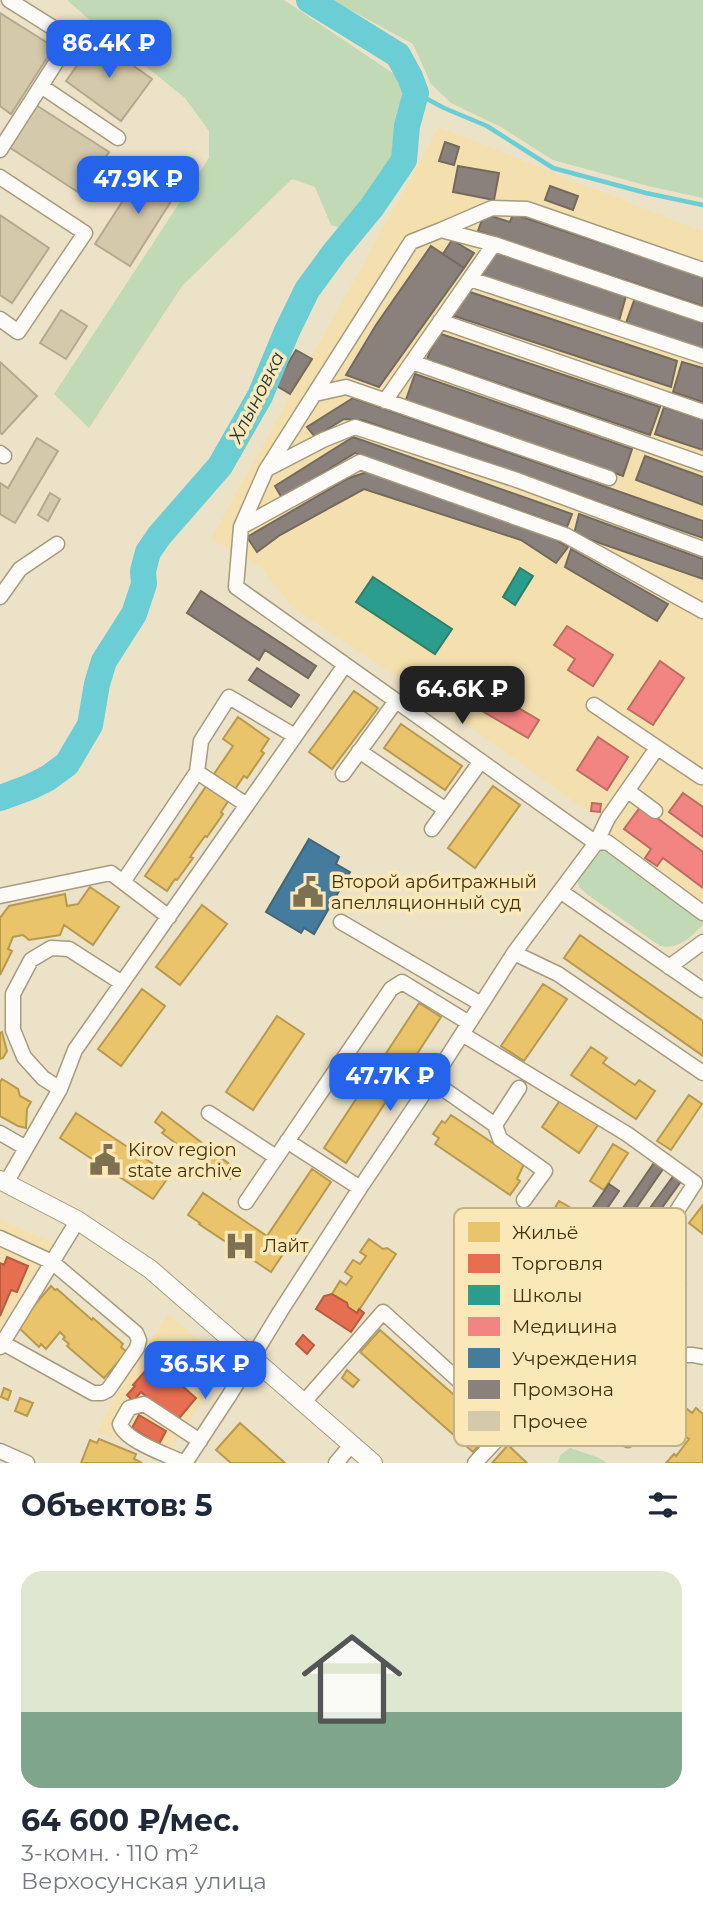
<!DOCTYPE html>
<html lang="ru">
<head>
<meta charset="utf-8">
<style>
  :root { --surface:#fff; --page:#f6f6f7; --text:#1f2937; --muted:#747a83; --line:#e0e1e3; --accent:#2563eb }
  body { margin:0; font-family:Montserrat,sans-serif; background:var(--page); color:var(--text); height:100vh; display:flex; flex-direction:column; font-size:26px; white-space:nowrap }
  * { box-sizing:border-box; margin:0 }
  p { font-size:23px; color:var(--muted) }
  .icon { flex:none; width:38px; height:38px; fill:none; stroke:currentColor; stroke-width:2; stroke-linecap:round; stroke-linejoin:round }
  .map { position:relative; height:1463px; overflow:hidden }
  .panel { display:flex; flex-direction:column; background:var(--surface); flex:1 }
  .panel>* { flex:none }
  .price { position:absolute; translate:-50% -60px; padding:0 16px; border-radius:14px; background:var(--accent); color:#fff; font-size:23px; line-height:46px; filter:drop-shadow(0 2px 4px #0008) }
  .price::after { content:''; position:absolute; left:50%; top:42px; width:21px; height:16px; margin-left:-10px; background:inherit; clip-path:polygon(0 0,100% 0,50% 100%) }
  .price.selected { background:#222; color:#fff }
  ul { padding:0; list-style:none }
  li { display:grid; align-content:center; gap:14px; height:371px; padding:0 21px }
  li+li { border-top:2px solid var(--line) }
  li span { display:grid; place-items:center; height:217px; border-radius:21px; color:#555 }
  li>.icon { margin-inline-start:auto }
  span .icon { width:126px; height:126px; fill:#fffc; stroke-width:1 }
  li b { font-size:30px }
  h2 { display:flex; justify-content:space-between; align-items:center; height:84px; padding:0 21px; font-size:30px }
  .map>svg:first-child { display:block }
</style>
</head>
<body>
<div class="map">
<svg width="703" height="1463" viewBox="0 0 703 1463">
  <rect width="100%" height="100%" fill="#ece2c8"/>
  <path fill="#f4e0ae" d="M439,127L703,232V924L697,931L680,944L668,948L654,942L588,895L579,887L577,879L615,823L601,814L590,813L448,711L290,605L260,566L211,539Z
    M0,1219L53,1243L0,1334Z
    M168,1314L226,1362L227,1366L164,1459L98,1432L116,1395Z"/>
  <path fill="#c1d9b5" d="M67,0H284L403,80L396,163L345,229L331,225L315,187L292,179L182,286L89,428L54,394L209,158V131L185,98L108,36Z
    M332,0H703V198L648,186L553,160L501,127L451,103L431,84L413,44Z
    M601,845L703,919V924C692,937 678,950 660,946L588,895L579,887L577,879Z
    M570,1448L597,1457L607,1463H558L560,1455Z"/>
  <path fill="#e9c46a" stroke="#b7994f" stroke-width="2" d="M354,691L378,708L332,769L309,752Z
    M238,717L269,739L261,751L264,753L247,778L244,776L235,789L214,774L233,746L223,739Z
    M401,724L462,766L445,790L384,748Z
    M207,785L229,800L221,812L223,814L207,837L205,836L190,857L193,858L177,880L175,879L167,891L145,876Z
    M493,786L520,805L475,868L448,848Z
    M90,887L119,907L93,945L64,925L60,935L29,940L23,935L13,937L8,949L12,951L0,975V918L9,906L65,894L67,906L78,904Z
    M202,905L227,924L180,985L156,967Z
    M580,935L703,1021V1056L564,958Z
    M543,984L567,999L524,1061L501,1046Z
    M142,989L165,1006L121,1066L98,1049Z
    M419,1003L441,1017L346,1163L324,1148Z
    M277,1016L304,1034L253,1110L226,1092Z
    M2,1032L7,1051L3,1058L0,1059V1033Z
    M591,1047L607,1058L603,1063L635,1085L639,1080L655,1091L636,1119L571,1075Z
    M2,1079L18,1089L20,1096L31,1102L27,1109L26,1128L18,1126L0,1116V1082Z
    M689,1095L702,1104L671,1150L657,1141Z
    M561,1099L598,1125L579,1153L542,1127Z
    M162,1112L237,1170L230,1179L191,1150L189,1153L162,1133L165,1130L155,1122Z
    M76,1113L170,1175L153,1199L60,1138Z
    M451,1115L524,1164L517,1179L520,1181L510,1195L435,1144L439,1138L433,1134L442,1121L445,1123Z
    M613,1144L628,1153L604,1190L590,1181Z
    M312,1169L331,1182L271,1272L199,1224L200,1223L188,1215L203,1193L267,1236Z
    M559,1201L573,1209L560,1230L546,1222Z
    M703,1205V1234L689,1223Z
    M369,1239L383,1249L387,1248L396,1254L357,1313L348,1307L347,1303L332,1294L340,1281L346,1285L352,1277L345,1272L353,1260L360,1264L366,1256L360,1252Z
    M668,1269L686,1284L676,1297L658,1281Z
    M51,1286L55,1290L57,1289L92,1320L93,1318L123,1344L121,1347L127,1352L104,1378L67,1346L69,1344L63,1339L65,1337L60,1332L46,1349L41,1344L39,1347L19,1328L26,1319L24,1317Z
    M380,1330L493,1429L473,1452L360,1352Z
    M347,1370L359,1380L353,1387L342,1378Z
    M641,1373L651,1381L655,1376L678,1395L675,1399L692,1413L696,1408L703,1414V1463H666L674,1454L676,1456L689,1439L683,1435L681,1438L667,1426L665,1430L652,1420L656,1414L641,1402L636,1408L622,1397Z
    M4,1388L11,1391L8,1400L1,1397Z
    M20,1398L33,1403L27,1416L15,1411Z
    M240,1423L285,1463H231L216,1450Z
    M99,1439L136,1454L134,1459L142,1463H81L90,1440L97,1443Z
    M508,1445L527,1463H492Z"/>
  <path fill="#e76f51" stroke="#b55d3e" stroke-width="2" d="M7,1257L28,1266L17,1292L11,1290L0,1316V1263L4,1265Z
    M332,1294L347,1303L348,1307L357,1313L359,1309L364,1313L351,1332L316,1309L324,1296Z
    M303,1335L314,1345L307,1354L296,1344Z
    M160,1351L167,1357L162,1363L155,1356Z
    M167,1357L176,1365L170,1373L161,1365Z
    M154,1361L196,1398L176,1422L141,1392L133,1401L127,1395L135,1386L133,1385Z
    M139,1415L166,1431L159,1444L132,1428Z"/>
  <path fill="#2a9d8f" stroke="#317e69" stroke-width="2" d="M520,568L533,576L515,605L503,597Z
    M373,577L452,629L435,654L356,602Z"/>
  <path fill="#f28482" stroke="#bd6c60" stroke-width="2" d="M567,626L613,655L593,686L568,670L575,659L554,645Z
    M660,661L684,678L653,725L628,709Z
    M488,690L539,720L528,738L477,708Z
    M598,737L628,757L607,790L577,770Z
    M683,793L703,807V837L669,812Z
    M592,803L601,804L600,812L591,811Z
    M641,806L703,852V888L663,858L657,866L645,858L651,849L624,829Z"/>
  <path fill="#457b9d" stroke="#446673" stroke-width="2" d="M309,839L339,857L336,864L350,872L314,934L304,928L301,933L266,912Z"/>
  <path fill="#8a817c" stroke="#746a5c" stroke-width="2" d="M445,142L459,147L454,165L439,161Z
    M458,166L499,173L494,200L453,192Z
    M550,186L578,196L573,210L545,200Z
    M484,214L510,222L513,214L703,277V306L478,231Z
    M452,240L474,253L464,268L443,254Z
    M431,246L464,268L379,387L346,375L376,325Z
    M494,252L626,296L619,321L477,275Z
    M467,291L677,361L671,387L451,315Z
    M635,298L703,321V349L626,323Z
    M438,333L660,407L650,435L427,359Z
    M296,350L312,359L290,394L275,385Z
    M682,362L703,368V402L673,392Z
    M415,374L632,449L623,476L406,400Z
    M353,398L703,521V538L362,420L344,419L315,437L307,427Z
    M664,407L703,420V450L655,434Z
    M353,437L572,514L567,527L355,453L282,498L275,486Z
    M645,456L703,477V505L636,480Z
    M370,471L535,528L568,547L556,563L521,540L364,489L280,535L257,552L247,537L349,478Z
    M579,514L703,559V579L574,534Z
    M571,549L668,604L657,621L565,567Z
    M201,591L316,666L308,678L265,650L259,660L187,613Z
    M257,668L299,695L291,707L249,680Z
    M654,1163L663,1169L570,1304L561,1298Z
    M674,1175L682,1180L583,1317L575,1311Z
    M609,1184L619,1191L562,1274L552,1267Z"/>
  <g fill="none" stroke-linecap="round" stroke-linejoin="round">
    <path stroke="#6cced5" stroke-width="4.5" d="M416,93L444,108L487,126L553,168L646,193L703,205"/>
    <path stroke="#6cced5" stroke-width="26" d="M0,798L30,787L48,778L67,764L90,725L97,684L104,661L134,614L144,584L143,571L148,552L159,536L220,466L260,396L287,331L307,290L334,253L372,207L404,160L407,126L416,93L410,77L398,55L309,0"/>
  </g>
  <path fill="#d4c9ab" stroke="#b4a98e" stroke-width="2" d="M0,13L54,47L11,114L0,106Z
    M96,39L152,79L121,121L66,81Z
    M36,105L109,152L81,194L9,147Z
    M146,165L180,187L130,266L95,244Z
    M0,215L49,248L12,303L0,295Z
    M61,310L87,326L66,359L40,343Z
    M0,362L37,396L2,434L0,433Z
    M37,438L58,451L15,523L0,514V483L8,488Z
    M50,493L60,499L48,521L38,515Z"/>
  <g fill="none" stroke-linecap="round" stroke-linejoin="round">
    <defs>
      <path id="minor" d="M41,86L118,138
        M0,150L71,39L9,0
        M0,177L85,233L18,332L0,319
        M441,230L492,208L527,209L703,270
        M470,279L703,356
        M440,321L703,412
        M412,362L703,464
        M315,394L346,387L609,478
        M385,401L494,244
        M0,453L4,456
        M269,468L323,440L355,427L517,480L703,549
        M241,527L360,462L565,535L703,611
        M0,597L20,569L57,544
        M594,705L701,777
        M359,751L446,810
        M197,772L247,805
        M343,774L396,701
        M628,791L655,811
        M432,829L481,761
        M596,843L607,842L703,913
        M596,843L608,818L657,748
        M123,882L197,772L201,741L229,697L295,736
        M560,891L703,990
        M0,896L111,873L169,917
        M341,922L481,1004
        M514,953L558,974L703,1073
        M669,967L703,942
        M462,1034L627,1134L695,1183L613,1310
        M432,1081L495,1125L500,1139L545,1171L524,1200
        M60,1089L43,1078L24,1057L13,1030V994L31,960L51,948L69,949L122,983
        M209,1113L276,1157
        M495,1125L519,1088
        M0,1133L26,1148
        M287,1141L360,1188
        M6,1183L60,1089L75,1050L345,665
        M246,1202L391,989L402,982L469,1023
        M0,1238L52,1262L136,1333L139,1340L137,1348L108,1390L102,1393H93L3,1343
        M537,1300L634,1375
        M0,1347L78,1220
        M304,1402L383,1312L509,1426
        M598,1417L650,1355H693L703,1357
        M0,1451L27,1463
        M184,1463C168,1455 125,1441 120,1424L129,1408L144,1404L200,1441
        M185,1463L229,1396L280,1312L360,1188L432,1081L514,953L596,843L236,587L241,527L266,470L411,242L441,230L494,244L703,315
        M336,1463L352,1444
        M475,1463L531,1403L559,1400L598,1417L628,1440"/>
      <path id="major" d="M0,1180L77,1220L150,1269L373,1463"/>
    </defs>
    <use href="#minor" stroke="#a59b7e" stroke-width="17"/>
    <use href="#major" stroke="#a59b7e" stroke-width="20"/>
    <use href="#minor" stroke="#fcfbf7" stroke-width="14"/>
    <use href="#major" stroke="#fcfbf7" stroke-width="18"/>
  </g>
  <defs>
    <symbol id="civic-bare" viewBox="-9 -9 18 18"><path d="M-.6-6.5H3V-4.5H.6V-3L4-1V1h2V6H-6V1h2V-1L-.6-3ZM-1.2 2.5V6h2.4V2.5Z" fill="#7d7151" stroke="#fbe8b9" stroke-width="2.5" paint-order="stroke"/></symbol>
    <symbol id="hospital-bare" viewBox="-9 -9 18 18"><path d="M-5-5h3v3.5h4V-5h3V5h-3V1.5h-4V5h-3Z" fill="#7d7151" stroke="#fbe8b9" stroke-width="2.5" paint-order="stroke"/></symbol>
  </defs>
  <g fill-rule="evenodd">
    <use href="#civic-bare" x="286" y="870" width="44" height="44"/>
    <use href="#civic-bare" x="83" y="1138" width="44" height="44"/>
    <use href="#hospital-bare" x="218" y="1224" width="44" height="44"/>
  </g>
  <g text-anchor="middle" stroke-width="7" stroke-linejoin="round" paint-order="stroke">
    <g font-size="18" fill="#413411" stroke="#fbe8b9" text-anchor="start">
      <text x="331" y="888">Второй арбитражный<tspan x="331" dy="21">апелляционный суд</tspan></text>
      <text x="128" y="1156">Kirov region<tspan x="128" dy="21">state archive</tspan></text>
      <text x="263" y="1252">Лайт</text>
    </g>
    <g font-size="19" font-style="italic" fill="#20383b" stroke="#fbe8b9">
      <text transform="translate(256 397) rotate(-63)" y="7">Хлыновка</text>
    </g>
  </g>
  <rect x="454" y="1208" width="232" height="238" rx="10" fill="#fbe8b9" stroke="#c3b287" stroke-width="2"/>
  <rect x="468" y="1222" width="32" height="20" fill="#e9c46a"/>
  <rect x="468" y="1254" width="32" height="19" fill="#e76f51"/>
  <rect x="468" y="1285" width="32" height="20" fill="#2a9d8f"/>
  <rect x="468" y="1317" width="32" height="19" fill="#f28482"/>
  <rect x="468" y="1348" width="32" height="20" fill="#457b9d"/>
  <rect x="468" y="1380" width="32" height="19" fill="#8a817c"/>
  <rect x="468" y="1411" width="32" height="20" fill="#d4c9ab"/>
  <g font-size="19" fill="#413411">
    <text x="512" y="1239">Жильё</text>
    <text x="512" y="1270">Торговля</text>
    <text x="512" y="1302">Школы</text>
    <text x="512" y="1333">Медицина</text>
    <text x="512" y="1365">Учреждения</text>
    <text x="512" y="1396">Промзона</text>
    <text x="512" y="1428">Прочее</text>
  </g>
</svg>
<b class="price" style="left:109px;top:80px">86.4K ₽</b>
<b class="price" style="left:138px;top:216px">47.9K ₽</b>
<b class="price selected" style="left:462px;top:726px">64.6K ₽</b>
<b class="price" style="left:390px;top:1113px">47.7K ₽</b>
<b class="price" style="left:205px;top:1401px">36.5K ₽</b>
</div>
<section class="panel">
<h2>Объектов: 5<svg class="icon" aria-label="filters" viewBox="0 0 24 24"><path d="M4 7h16M4 17h16"/><circle cx="9" cy="7" r="2"/><circle cx="15" cy="17" r="2"/></svg></h2>
<ul>
<li><span style="background:linear-gradient(#dfe7d0 65%,#7fa58c 0)"><svg class="icon" aria-label="home" viewBox="0 0 24 24"><path d="M3 11l9-7 9 7M6 9v11h12V9"/></svg></span><div><b>64 600 ₽/мес.</b><p>3-комн. · 110 m²</p><p>Верхосунская улица</p></div></li>
</ul>
</section>
</body>
</html>
